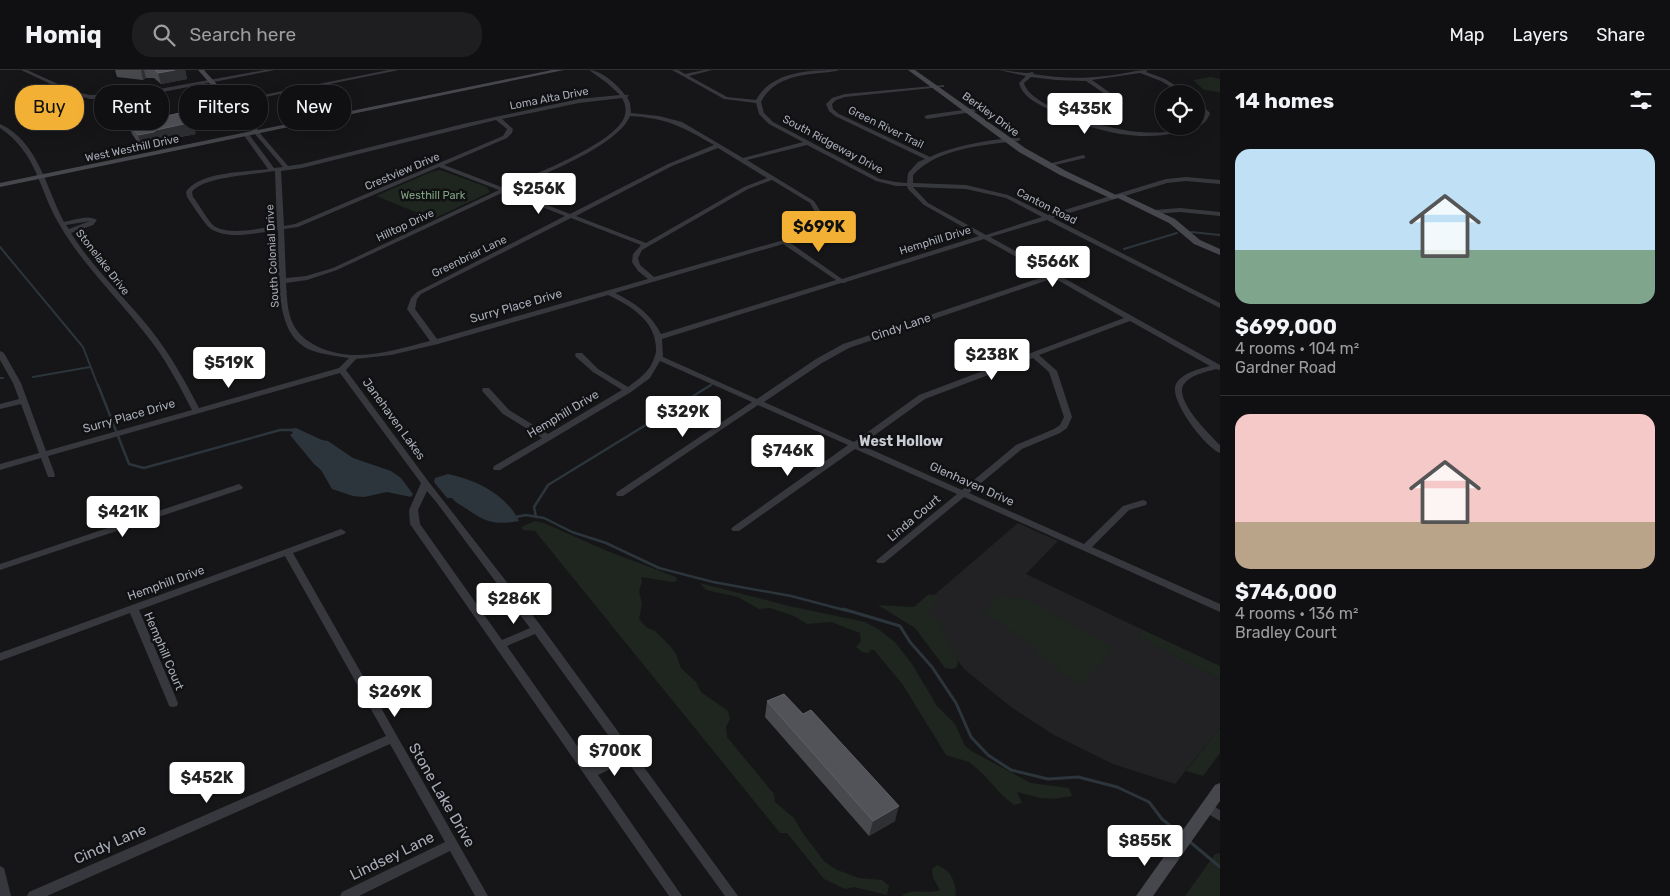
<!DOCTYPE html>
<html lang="en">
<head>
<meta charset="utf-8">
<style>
  :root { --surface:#101012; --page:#1e1e20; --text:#f1f3f6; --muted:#9c9d9f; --line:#303032; --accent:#f2b134 }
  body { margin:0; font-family:Rubik,sans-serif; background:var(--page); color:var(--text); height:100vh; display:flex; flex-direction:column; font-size:19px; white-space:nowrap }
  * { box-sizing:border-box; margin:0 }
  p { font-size:16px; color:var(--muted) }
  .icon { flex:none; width:28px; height:28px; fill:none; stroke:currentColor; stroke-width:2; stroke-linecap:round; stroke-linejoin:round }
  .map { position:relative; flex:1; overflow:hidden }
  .drawer { display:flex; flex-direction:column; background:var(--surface); width:450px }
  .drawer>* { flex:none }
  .hud { position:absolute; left:15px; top:15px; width:475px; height:45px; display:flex; gap:10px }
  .controls { position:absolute; left:1155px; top:15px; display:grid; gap:10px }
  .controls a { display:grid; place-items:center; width:50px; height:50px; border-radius:50%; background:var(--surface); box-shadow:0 5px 20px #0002,0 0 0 1px var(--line); font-size:25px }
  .price { position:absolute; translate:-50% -42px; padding:0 11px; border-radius:5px; background:#fff; color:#222; font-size:16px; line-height:32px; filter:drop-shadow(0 1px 2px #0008) }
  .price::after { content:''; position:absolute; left:50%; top:30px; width:15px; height:11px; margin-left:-8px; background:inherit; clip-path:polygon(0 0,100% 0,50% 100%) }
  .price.current { background:var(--accent); color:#111 }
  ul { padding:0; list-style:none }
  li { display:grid; align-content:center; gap:10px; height:265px; padding:0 15px }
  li+li { border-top:1px solid var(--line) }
  li span { display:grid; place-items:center; height:155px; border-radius:15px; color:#555 }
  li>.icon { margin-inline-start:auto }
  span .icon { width:90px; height:90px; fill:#fffc; stroke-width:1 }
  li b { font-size:21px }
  h2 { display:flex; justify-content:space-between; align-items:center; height:60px; padding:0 15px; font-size:21px }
  .tag { padding:0 18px; border-radius:20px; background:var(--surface); box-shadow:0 5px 20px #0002,0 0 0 1px var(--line); font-size:18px; line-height:45px }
  .tag.current { background:var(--accent); color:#111 }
  header { display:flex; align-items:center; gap:30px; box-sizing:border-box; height:70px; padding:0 25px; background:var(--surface); border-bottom:1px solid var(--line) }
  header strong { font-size:24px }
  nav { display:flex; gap:28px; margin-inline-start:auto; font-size:18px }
  .search { width:350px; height:45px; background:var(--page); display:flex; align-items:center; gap:12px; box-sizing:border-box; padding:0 18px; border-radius:20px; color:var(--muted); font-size:19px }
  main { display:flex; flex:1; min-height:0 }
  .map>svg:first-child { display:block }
</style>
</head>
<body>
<header>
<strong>Homiq</strong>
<div class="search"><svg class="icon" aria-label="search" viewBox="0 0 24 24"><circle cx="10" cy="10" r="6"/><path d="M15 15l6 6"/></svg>Search here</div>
<nav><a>Map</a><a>Layers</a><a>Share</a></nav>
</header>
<main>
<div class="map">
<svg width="1220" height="826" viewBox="0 0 1220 826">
  <rect width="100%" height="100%" fill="#161618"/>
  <path fill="#222225" d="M1018,453L1058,471L1026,504L1143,560L1138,566L1220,609V658L1175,714L1113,694L1054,665L1011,637L964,599L918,539Z"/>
  <path fill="#1e261f" d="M1211,7L1220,9V22L1204,20L1193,10Z
    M440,100L487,117L490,122L433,149L376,126L431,102Z
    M535,451L544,453L607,481L676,507L677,511L673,512L641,507L642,512L639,521L642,534L639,549L646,557L655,561L670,576L676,584L681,598L696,612L701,622L728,641L730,649L726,657L727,667L774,724L775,732L794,748L802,762L824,791L835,799L859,808L882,810L889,816L887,825L854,817L845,819L824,809L787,763H780L535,461L523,460L521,457Z
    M700,513L789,536L865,552L878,559L895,572L912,594L937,636L955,654L965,676L973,682L1031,713L1069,718L1072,726L1054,729L1040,728L1017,722L1022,733L1014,735L1003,726L982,703L969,692L946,685L903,615L874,580H870L869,583L862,582L856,577L861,571L860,563L831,552L807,554L794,546L770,538L759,539L738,527L706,520Z
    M929,524L936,526V533L928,545L939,551L958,592L957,597L952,599L945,598L915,558L878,535L914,537Z
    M1000,527L1027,529L1113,578L1081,615L1035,583L1039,579L982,541Z
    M1143,560L1220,596V609L1137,566Z
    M1220,658V683L1203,706L1186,701Z
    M1220,783V826H1185L1215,784Z
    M937,795C951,800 956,812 956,826H902C913,817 928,825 940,820L933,808L932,799Z"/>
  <path fill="#2c353c" d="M296,358L322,370L328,371L353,388L391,401L401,408L413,424L411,427L387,422L364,427L353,426L332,419L321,400L314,394L290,365L293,363L289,359Z
    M448,404C476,410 506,424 519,451C496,455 486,453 467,439C461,435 457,434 452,428H447L434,412L435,408Z"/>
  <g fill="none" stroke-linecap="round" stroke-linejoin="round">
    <path stroke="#2c353c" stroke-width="2" d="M1191,162L1220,165
      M0,177L83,277L98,316
      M1124,179L1177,163
      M33,307L90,297
      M0,308H3"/>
    <path stroke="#2c353c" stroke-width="2.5" d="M98,315L129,394L144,398L280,360H291
      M516,447L526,445L544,448L572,462L606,473L659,498L713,512L791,526L848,541
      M536,447L534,437L548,415L711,315"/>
    <path stroke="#2c353c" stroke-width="3" d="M843,539L900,556L910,572L932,597L956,633L971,667L988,685L1011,700L1048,709L1078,707L1117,717L1149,732L1162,749L1183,766
      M1189,771L1220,797"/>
    <path fill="#37383d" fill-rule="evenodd" d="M21,0H27L76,22L90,25L137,23L265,0H275L137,27L111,29H90L72,24Z
      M389,0H399L231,34L228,32Z
      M589,0C601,0 618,15 625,25H628L629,26L627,27L630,33L631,43L659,46L682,52L743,88L803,72L769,54L759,44L756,33L724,29L672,0H678L685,4L704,0H712L689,6L727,27L756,30C772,1 810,0 839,0C834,2 826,2 820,3C796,5 772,10 761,32L764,43L773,52L880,109L896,112L907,113L908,103L918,92L925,89L835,46L829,41L826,34L832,28L845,24L944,15V17H942L845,27L836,30L832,34L833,39L839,44L930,87C949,77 998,67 1020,68V70L1018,71C983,75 938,78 913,105V113L966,115L1008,125L1048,145L1166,109L1186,107L1220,110V114L1186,111L1167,113L1053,148L1220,233V238L1047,150L990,167L1220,295V300L1216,299C1206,302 1190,305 1184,314C1173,329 1210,365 1220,375V383C1205,377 1168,329 1176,314C1182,303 1199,299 1210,296L1130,251L1039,285L1057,301L1072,347L1067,358L1060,363L1022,379L969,423L1084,474L1123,436L1143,430L1146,431L1147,433L1146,435L1129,440L1092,477L1220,534V542L964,427L884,493H878L876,491L878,489L957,424L855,379L739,461H733L731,459L733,457L848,375L758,335L623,426H617L616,424L617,422L752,332L660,291L650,308L631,322L500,400H494L493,398L494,396L542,368L503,344L483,322L482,320L483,318H489L509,340L548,364L622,320L593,302L576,287L575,285L576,283H582L598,299L628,317C633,313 639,309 643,305C650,299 655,289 656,281C657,251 631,236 608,225L438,274L391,285L356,289L346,300L428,411L541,556L738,826H725L627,691L598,705L682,826H669L410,454L409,440L421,413L340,303L48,386L55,405L54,407H48L41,388L0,400V394L39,383L21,334L0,339V334L19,329L13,313L0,290V281L4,283L21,313L46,381L192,340C178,313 164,286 144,262C116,226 82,194 59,154C38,118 38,84 0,58V54C38,71 46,118 64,152C74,150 88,145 97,150L93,155L71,163C93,199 125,227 151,260C170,284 185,311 199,338L339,298L349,288C332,285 310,284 298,272C274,250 279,191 278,160C258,163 228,170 211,159C205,155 192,134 187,127L186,122C198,102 246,102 268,99L243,64L244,63H248L274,98L283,97L254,63V61H258L288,96L302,94L463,54L579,29L620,25L607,13ZM622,28C627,36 627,45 621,53C603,78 534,104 504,118L444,95L507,68L512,63L513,59L502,49L579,33ZM630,46C667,48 683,57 714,75L668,94L570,144L509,120C540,105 617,77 630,46ZM496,50L507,59L503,66L295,154L284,156L281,101L302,98ZM807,75L876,111L896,116H907L908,119L924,135L979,166L842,209L789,172C801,169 817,164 820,150L840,153L842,152V150L820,146L821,142L814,131L747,90ZM718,78L767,108L744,117L646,173L576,146L672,96ZM439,97L499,120L333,198L306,206L286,208L284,159L298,157ZM275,101L277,156C261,158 229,166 214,156C209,152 198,133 193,127L192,122C201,107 257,104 275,101ZM772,110L810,133L815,142L813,153L801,165L654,207L640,195L638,188L642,180L748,119ZM913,117L966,119L1006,128L1042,147L986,165L928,133ZM504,122L565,146L417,222L411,228L407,239L430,271C406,277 381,285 355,285C333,285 303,275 293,254C287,242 287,226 286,213L307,210L337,200ZM571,148L641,175L633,184L632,192L638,201L648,209L437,269L415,239L417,229L421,224ZM90,151L69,159L66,155ZM984,169L1049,205L843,274L816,289L757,329L663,287L662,269L841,213H845L846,212ZM783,174L836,210L661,264C651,244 635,233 615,223ZM1054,208L1124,248L919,325L854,372L764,332L822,293L849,278ZM1033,288L1049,302L1064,347L1060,355L1054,359L1016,375L962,420L861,375L925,329ZM427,421L437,433L530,558L502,570L420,454L418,440ZM535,564L621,683L592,697L507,576Z
      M999,0C1008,0 1025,5 1032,2L1034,3L1033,4C1057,8 1081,9 1105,6C1120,5 1134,0 1148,0L1146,2L1165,9L1189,24H1183L1161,11L1140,3L1092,10L1123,32V34L1121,35L1086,11L1056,10L1031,7L1024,13C1030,39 1115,61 1140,62C1152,63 1165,63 1178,60C1184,58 1189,56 1196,56V53L1203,47L1204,43L1196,34V29L1210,43C1207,54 1197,58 1187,60C1140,75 1088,60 1046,38C1035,32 1022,26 1019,13L1026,6Z
      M977,38L980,40L979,41L927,49L924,47L927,45Z
      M1083,85L1085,86V88L1047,97L1044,95Z
      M1180,138L1220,142V146L1180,142L1155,144L1152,142L1155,140Z
      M239,414L243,417L242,419L0,500V494Z
      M341,459L346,462L344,464L293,483L488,826H475L450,781L359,826H340L342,822L445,772L390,674L47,826H27L29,822L386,666L285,486L139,540L178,633L177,636L173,637L169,636L168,633L130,543L0,591V583Z
      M1207,732L1220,740V751L1203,741L1201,737L1203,733Z
      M0,796L4,798L11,826H0Z"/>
    <path fill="#45474d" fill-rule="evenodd" d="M198,0H204L258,60L552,0H564L0,117V113L252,61Z
      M908,0H915L1025,78L1066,101L1116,125L1122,124L1175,149L1200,170L1220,179V185L1194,174L1169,153L1118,128L1112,129L1060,105L1019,82Z
      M1220,713V731L1153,826H1136L1215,715Z"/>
  </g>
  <path fill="#47494d" d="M115,0H185L187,9L161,14L154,8H146L143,10L117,7Z
    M145,51L196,64L159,71L157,74L141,77L132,64L128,52Z
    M767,631L895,751L869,766L765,647Z"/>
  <path fill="#2f3033" d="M141,0H144L146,8L143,10Z
    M175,0H185L187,9L161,14L158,3Z
    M193,52L196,64L159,71L157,74L141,77L138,65L156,60Z
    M899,736L895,751L869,766L873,751Z"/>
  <path fill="#525359" stroke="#5f6168" d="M155,0H175L158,3Z
    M184,42L193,52L156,60L154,62L138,65L128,52L143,49L145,51Z
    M784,624L803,644L811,640L899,736L873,751L767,631Z"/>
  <g text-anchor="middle" stroke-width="5" stroke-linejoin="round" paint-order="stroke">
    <g font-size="11" fill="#a8adb8" stroke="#111113">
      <text transform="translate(549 28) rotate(-11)" y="4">Loma Alta Drive</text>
      <text transform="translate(991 44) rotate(36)" y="4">Berkley Drive</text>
      <text transform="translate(886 57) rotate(26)" y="4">Green River Trail</text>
      <text transform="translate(833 74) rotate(28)" y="4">South Ridgeway Drive</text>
      <text transform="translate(132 78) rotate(-12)" y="4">West Westhill Drive</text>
      <text transform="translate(402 101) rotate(-23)" y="4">Crestview Drive</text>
      <text transform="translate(1047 136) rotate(27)" y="4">Canton Road</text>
      <text transform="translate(405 155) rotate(-25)" y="4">Hilltop Drive</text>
      <text transform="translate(935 170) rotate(-17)" y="4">Hemphill Drive</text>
      <text transform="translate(272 186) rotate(-93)" y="4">South Colonial Drive</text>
      <text transform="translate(469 186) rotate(-26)" y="4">Greenbriar Lane</text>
      <text transform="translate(103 192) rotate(52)" y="4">Stonelake Drive</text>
    </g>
    <g font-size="11" fill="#7fa381" stroke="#111113">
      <text x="433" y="129">Westhill Park</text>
    </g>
    <g font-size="12" fill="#a8adb8" stroke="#111113">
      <text transform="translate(516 236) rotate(-16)" y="4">Surry Place Drive</text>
      <text transform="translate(901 257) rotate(-19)" y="4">Cindy Lane</text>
      <text transform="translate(563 344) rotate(-31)" y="4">Hemphill Drive</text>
      <text transform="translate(129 346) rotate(-16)" y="4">Surry Place Drive</text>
      <text transform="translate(394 349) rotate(54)" y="4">Janehaven Lakes</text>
      <text transform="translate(972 414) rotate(24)" y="4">Glenhaven Drive</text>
      <text transform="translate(914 448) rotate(-40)" y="4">Linda Court</text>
      <text transform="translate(166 513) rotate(-20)" y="4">Hemphill Drive</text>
      <text transform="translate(164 581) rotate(67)" y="4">Hemphill Court</text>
    </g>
    <g font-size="14" font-weight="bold" fill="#c9ccd4" stroke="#111113">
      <text x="901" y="376">West Hollow</text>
    </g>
    <g font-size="15" fill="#a8adb8" stroke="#111113">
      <text transform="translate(442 725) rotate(60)" y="5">Stone Lake Drive</text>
      <text transform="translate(110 774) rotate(-24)" y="5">Cindy Lane</text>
      <text transform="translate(392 786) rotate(-26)" y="5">Lindsey Lane</text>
    </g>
  </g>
</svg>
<div class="controls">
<a><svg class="icon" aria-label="locate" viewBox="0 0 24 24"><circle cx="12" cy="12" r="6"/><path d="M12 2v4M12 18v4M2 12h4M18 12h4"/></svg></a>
</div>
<b class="price" style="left:1085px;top:65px">$435K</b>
<b class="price" style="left:539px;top:145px">$256K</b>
<b class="price current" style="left:819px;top:183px">$699K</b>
<b class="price" style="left:1053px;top:218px">$566K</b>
<b class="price" style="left:992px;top:311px">$238K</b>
<b class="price" style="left:229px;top:319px">$519K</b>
<b class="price" style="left:683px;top:368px">$329K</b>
<b class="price" style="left:788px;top:407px">$746K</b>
<b class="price" style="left:123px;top:468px">$421K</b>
<b class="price" style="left:514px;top:555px">$286K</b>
<b class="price" style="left:395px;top:648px">$269K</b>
<b class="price" style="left:615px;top:707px">$700K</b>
<b class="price" style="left:207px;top:734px">$452K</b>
<b class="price" style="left:1145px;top:797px">$855K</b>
<div class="hud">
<a class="tag current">Buy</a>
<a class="tag">Rent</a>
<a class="tag">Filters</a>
<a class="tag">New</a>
</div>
</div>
<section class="drawer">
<h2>14 homes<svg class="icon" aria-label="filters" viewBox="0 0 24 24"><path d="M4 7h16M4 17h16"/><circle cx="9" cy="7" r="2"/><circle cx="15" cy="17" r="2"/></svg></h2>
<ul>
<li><span style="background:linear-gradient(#bfe0f5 65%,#7fa58c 0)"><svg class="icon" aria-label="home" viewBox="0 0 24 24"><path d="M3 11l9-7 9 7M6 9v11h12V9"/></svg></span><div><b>$699,000</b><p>4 rooms · 104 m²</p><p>Gardner Road</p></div></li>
<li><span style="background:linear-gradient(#f6c9c9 70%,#b9a48a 0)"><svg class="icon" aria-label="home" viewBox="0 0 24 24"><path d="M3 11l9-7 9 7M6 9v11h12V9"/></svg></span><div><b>$746,000</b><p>4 rooms · 136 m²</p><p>Bradley Court</p></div></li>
</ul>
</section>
</main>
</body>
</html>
